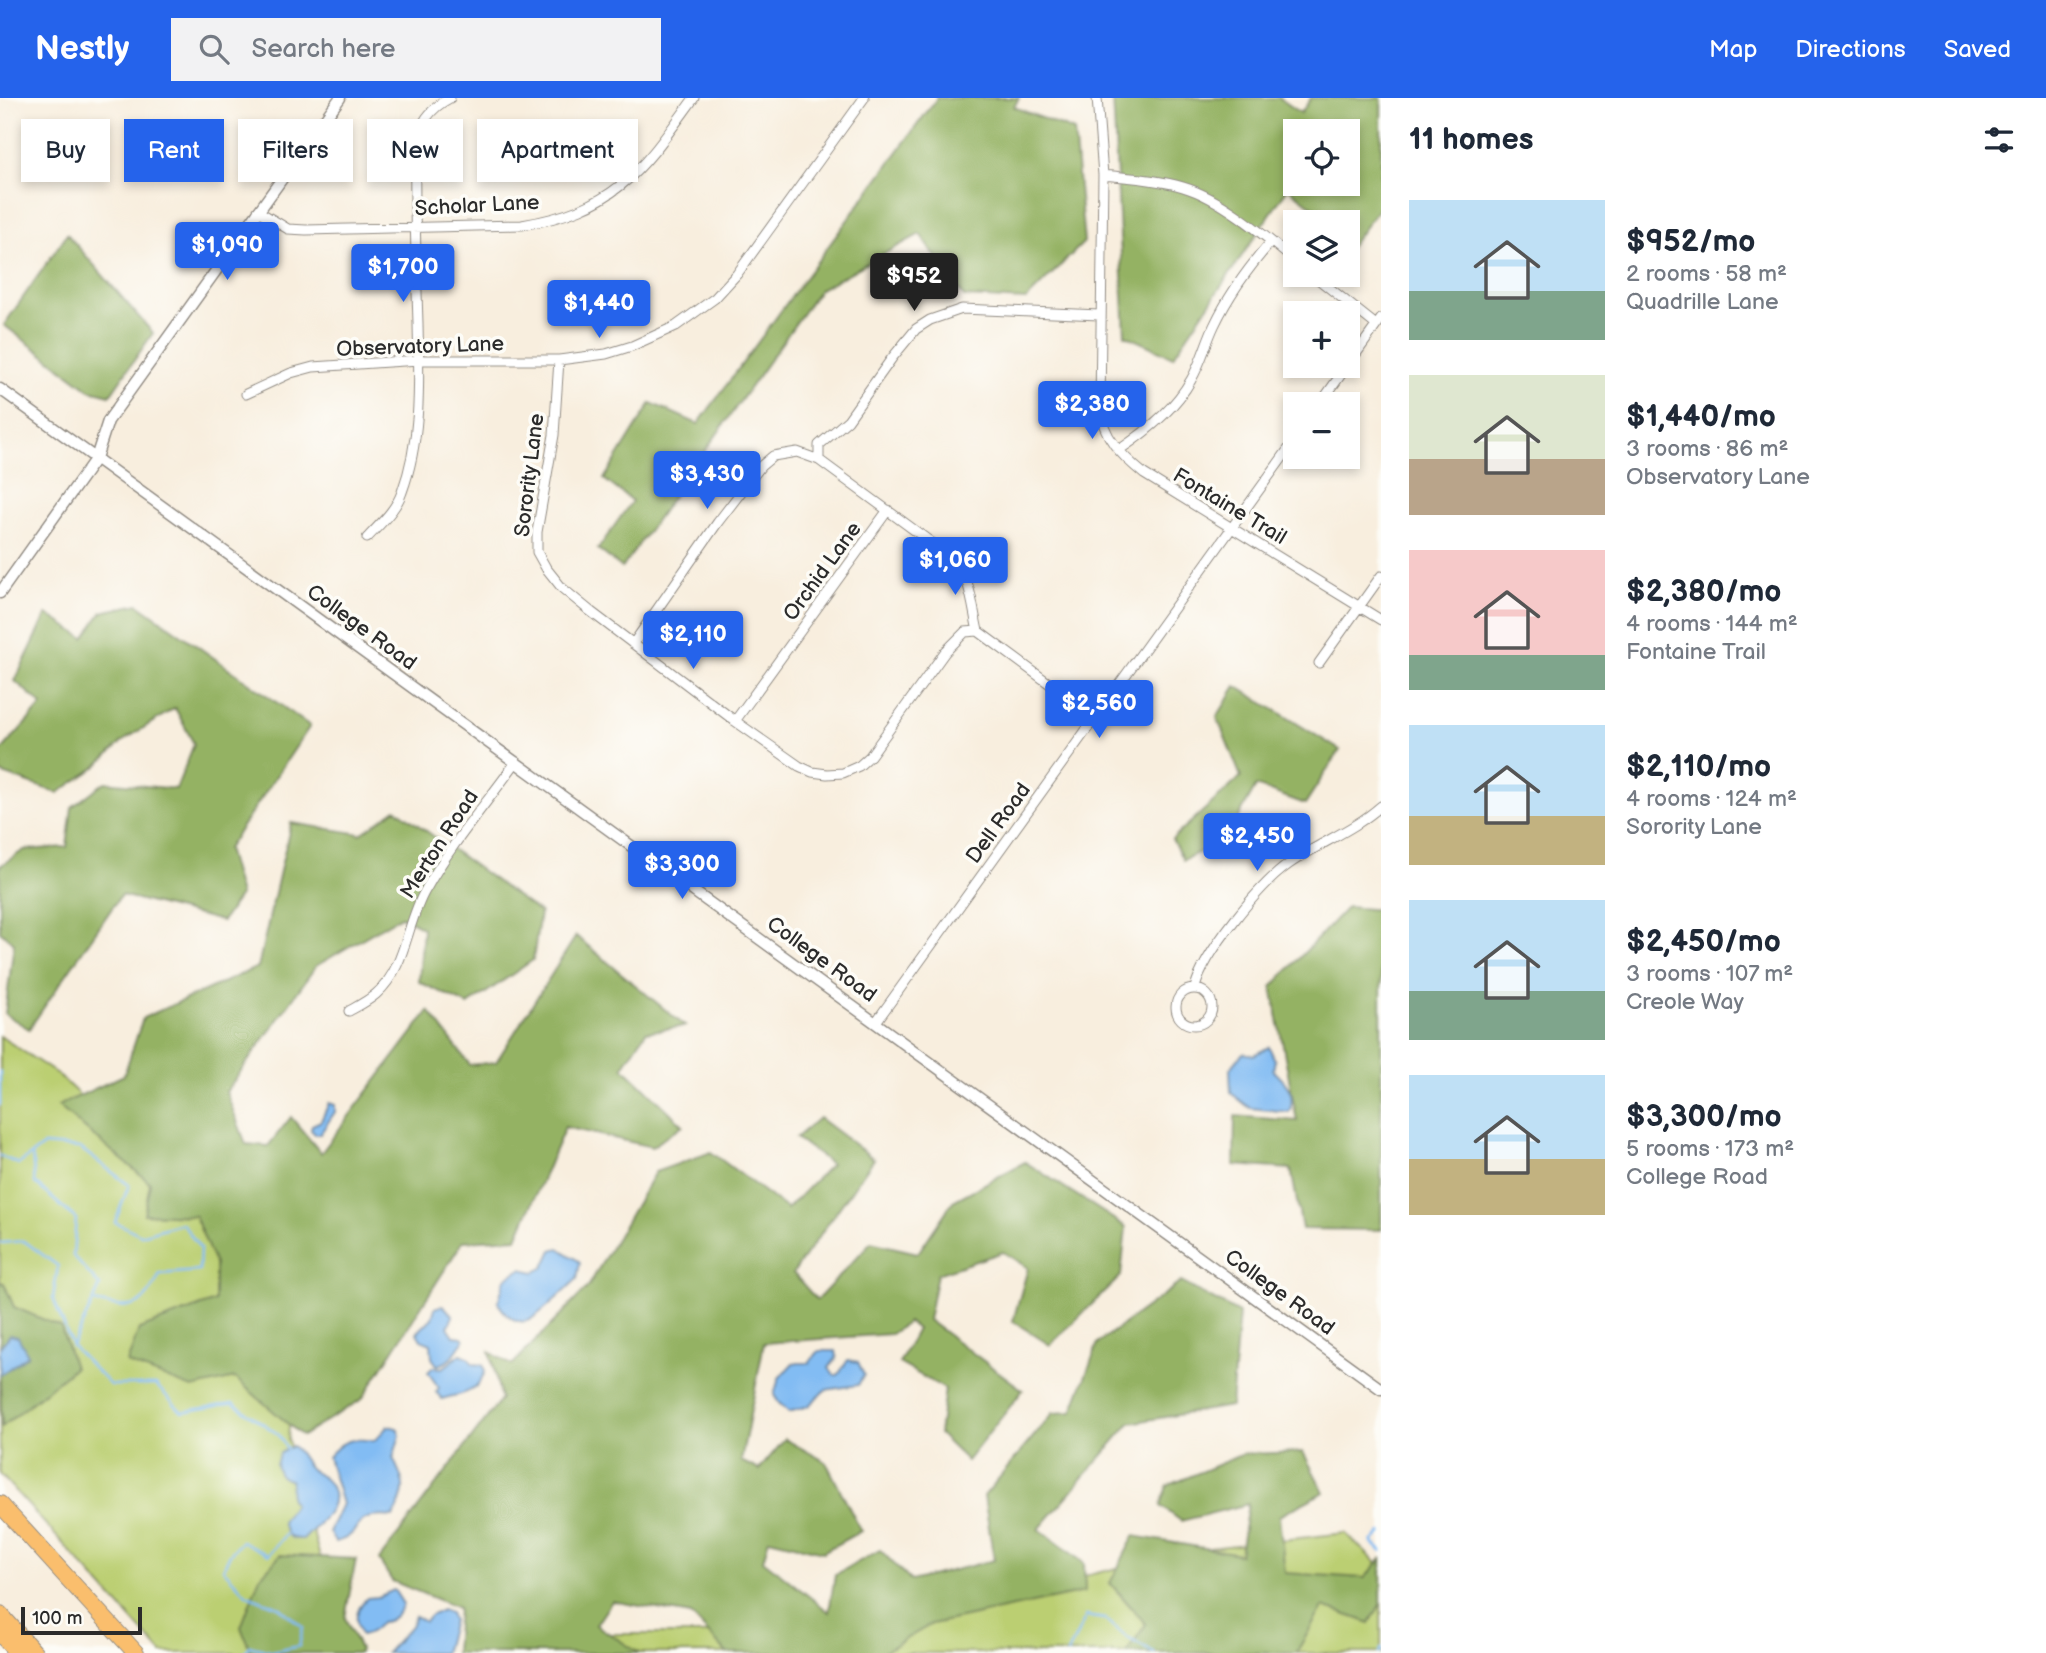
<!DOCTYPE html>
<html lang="en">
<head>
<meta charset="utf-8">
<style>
  :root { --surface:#fff; --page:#f2f2f3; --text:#1f2937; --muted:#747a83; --accent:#2563eb }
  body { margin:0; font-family:"Balsamiq Sans",sans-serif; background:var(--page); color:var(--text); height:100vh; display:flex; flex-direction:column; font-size:26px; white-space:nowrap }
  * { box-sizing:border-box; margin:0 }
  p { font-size:23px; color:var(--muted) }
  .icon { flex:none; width:38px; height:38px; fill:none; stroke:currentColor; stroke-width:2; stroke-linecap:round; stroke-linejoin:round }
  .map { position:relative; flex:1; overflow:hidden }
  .drawer { display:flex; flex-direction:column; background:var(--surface); width:665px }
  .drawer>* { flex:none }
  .guide { position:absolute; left:21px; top:21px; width:665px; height:63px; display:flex; gap:14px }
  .fabs { position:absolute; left:1283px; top:21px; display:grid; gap:14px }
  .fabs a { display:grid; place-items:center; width:77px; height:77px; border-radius:0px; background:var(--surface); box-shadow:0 4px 10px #0003; font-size:35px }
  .scale { position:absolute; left:21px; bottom:18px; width:121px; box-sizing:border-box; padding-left:7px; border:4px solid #2b2b2b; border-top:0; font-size:19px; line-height:24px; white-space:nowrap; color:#2b2b2b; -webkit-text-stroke:5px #fdfcf7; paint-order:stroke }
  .price { position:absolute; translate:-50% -60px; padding:0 16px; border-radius:7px; background:var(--accent); color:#fff; font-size:23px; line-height:46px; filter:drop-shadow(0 2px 4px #0008) }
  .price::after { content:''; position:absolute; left:50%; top:42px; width:21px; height:16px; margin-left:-10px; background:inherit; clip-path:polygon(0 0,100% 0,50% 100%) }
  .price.selected { background:#222; color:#fff }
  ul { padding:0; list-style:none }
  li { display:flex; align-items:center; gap:21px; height:175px; padding:0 28px }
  li span { display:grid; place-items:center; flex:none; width:196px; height:140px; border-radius:0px; color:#555 }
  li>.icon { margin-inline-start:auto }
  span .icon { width:84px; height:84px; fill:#fffc; stroke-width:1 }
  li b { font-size:30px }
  h2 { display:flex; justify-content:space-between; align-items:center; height:84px; padding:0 28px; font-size:30px }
  .tag { padding:0 24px; border-radius:0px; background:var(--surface); box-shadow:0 4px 10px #0003; font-size:24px; line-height:63px }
  .tag.selected { background:var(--accent); color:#fff }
  header { display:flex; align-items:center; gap:42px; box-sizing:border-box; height:98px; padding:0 35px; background:var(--accent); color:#fff }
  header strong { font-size:33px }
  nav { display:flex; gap:38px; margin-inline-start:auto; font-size:24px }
  .search { width:490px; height:63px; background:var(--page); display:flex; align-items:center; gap:18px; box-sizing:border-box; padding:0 24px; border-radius:0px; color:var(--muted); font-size:26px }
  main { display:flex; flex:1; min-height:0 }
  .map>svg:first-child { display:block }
</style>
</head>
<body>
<header>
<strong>Nestly</strong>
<div class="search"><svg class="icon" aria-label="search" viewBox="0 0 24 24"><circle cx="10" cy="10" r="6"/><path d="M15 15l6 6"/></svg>Search here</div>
<nav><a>Map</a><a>Directions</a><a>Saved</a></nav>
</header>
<main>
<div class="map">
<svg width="1381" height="1555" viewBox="0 0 1381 1555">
  <rect width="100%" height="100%" fill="#fdfcf7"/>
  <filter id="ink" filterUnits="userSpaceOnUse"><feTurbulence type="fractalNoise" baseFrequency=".0143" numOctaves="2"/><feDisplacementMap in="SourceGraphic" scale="14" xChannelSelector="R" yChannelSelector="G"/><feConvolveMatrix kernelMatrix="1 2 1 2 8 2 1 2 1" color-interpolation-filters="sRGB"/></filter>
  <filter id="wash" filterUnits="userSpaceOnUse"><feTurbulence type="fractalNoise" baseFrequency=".00686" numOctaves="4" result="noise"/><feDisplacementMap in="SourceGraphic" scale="28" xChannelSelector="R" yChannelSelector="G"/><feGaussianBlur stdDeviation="1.57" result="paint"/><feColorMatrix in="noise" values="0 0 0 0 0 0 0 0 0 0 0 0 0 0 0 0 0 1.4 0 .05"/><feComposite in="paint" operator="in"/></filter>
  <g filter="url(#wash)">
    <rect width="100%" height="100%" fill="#f8eede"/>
    <path fill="#bbcf72" stroke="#737d4e" stroke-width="2" d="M0,938L57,976L206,1114L292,1285L288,1342L346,1555H162L0,1376Z
      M1345,1435L1381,1469V1555H487L513,1536H698L871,1530L1191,1452Z"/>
    <path fill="#94b264" stroke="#606e48" stroke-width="2" fill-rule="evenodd" d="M937,0H1019L1014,9L1074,33L1084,144L1026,202L964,199L920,136L820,191L622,470L598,451L632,403L604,381L651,305L698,326Z
      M1113,0H1279L1301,15L1311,0H1381V111L1379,110L1348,152V124H1310L1317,112L1288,90L1173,259L1125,237ZM1295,33H1348V86H1295Z
      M67,136L153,235L110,297L90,292L4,227Z
      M138,506L310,628L227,751L240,797L222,823L121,797L29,931L5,916L14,845L0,833V768L24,752L67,749L72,709L105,684L176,691L194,646L175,610L123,643L96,669L58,695L0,675V654L42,607L15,583L47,516L84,540L102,514Z
      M1236,588L1340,652L1305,706L1256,688L1226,742L1183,762L1172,741L1241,679L1217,619Z
      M396,711L540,815L533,862L468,907L419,884L423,830L401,818L316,868L226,994L246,1046L268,1048L291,1019L321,1055L429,913L470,967L496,964L576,838L685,928L646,934L623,969L683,1027L652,1049L565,1029L517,1140L463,1143L362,1301L302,1338L235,1280L192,1290L127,1265L139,1231L215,1203V1166L195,1118L144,1116L150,1085L58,1008L124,977L143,920L258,869L291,725L361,736Z
      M1347,809L1381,812V1132L1302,1131L1291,1071L1234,1067L1235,1018L1297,1023L1272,889Z
      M819,1020L874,1061L793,1175L817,1202L871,1144L918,1155L953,1103L1025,1064L1126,1129L1121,1178L1050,1247L1013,1223L1028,1170L1003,1154L937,1176L928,1222L1023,1292L967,1363L939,1336L945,1291L899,1265L917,1231L908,1224L891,1236L764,1245L741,1363L759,1372L785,1341L826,1364L861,1433L823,1454L769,1441L763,1462L829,1514L835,1477L880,1452L911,1483L994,1462L984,1398L1053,1315L1072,1314L1098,1245L1181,1184L1239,1215L1231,1308L1130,1325L1039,1431L1084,1465L1085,1494L932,1526L881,1555H727L691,1517L612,1503L596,1527L639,1555H455L458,1510L392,1483L379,1462L501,1301L490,1254L512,1267L588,1189L655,1074L711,1054L787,1111L831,1066L796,1040Z
      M0,1184L4,1185L14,1209L61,1229L74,1270L2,1329L0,1277L28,1257L10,1237L0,1249Z
      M1303,1354L1324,1394L1279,1418L1285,1475L1365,1480L1381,1461V1505L1370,1525L1323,1509L1296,1555H1126L1146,1526L1110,1485L1134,1438L1240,1456L1248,1406L1181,1423L1161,1408L1167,1388L1243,1356Z
      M280,1457L356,1461L345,1520L360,1551L359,1555H251L241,1529L260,1479Z"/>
    <path fill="#82bcf3" stroke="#56748f" stroke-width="2" d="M1269,949L1275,962L1273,972C1286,984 1297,996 1289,1014L1250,1010L1231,995L1230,971L1243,955L1254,957Z
      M329,1005L335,1007V1014L320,1036H315L311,1032L312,1027L321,1023Z
      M559,1150L580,1164L577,1181C567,1190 540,1217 529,1222C517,1228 503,1215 498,1204L505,1181L521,1171L535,1174L544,1169L552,1152Z
      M443,1207L453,1218L448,1229L454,1238L462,1239L464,1242C457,1252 450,1266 437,1267L432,1260L431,1246L421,1242L417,1235L432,1220L435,1210Z
      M10,1237L18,1239L28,1257L0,1277V1249Z
      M819,1253H836L837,1259L829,1270L834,1277H838L848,1262L858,1264L864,1277L858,1287L825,1292L808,1308L789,1314L779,1305L774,1297L779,1280L793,1265H809Z
      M461,1256L468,1259L473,1266L483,1267L485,1274C474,1298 464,1294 442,1301L436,1294L439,1290L428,1274L433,1269L443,1270Z
      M388,1328L397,1330L400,1337L393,1360C406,1389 407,1390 393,1419C346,1414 367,1437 335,1444L329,1434L342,1406L328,1359C342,1342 352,1339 374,1343Z
      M292,1348C302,1355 304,1366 313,1373C318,1377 323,1378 327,1383C346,1406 319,1425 304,1441C289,1442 286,1438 282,1424L294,1406L290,1399L291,1383L280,1378L276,1367L279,1356Z
      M394,1492L403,1506C400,1515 391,1524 381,1524C376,1531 370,1536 361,1537C354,1522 355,1512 367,1500L378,1499Z
      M442,1512L450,1515L453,1523L444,1555H386L411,1528L415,1518L425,1524L430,1518Z"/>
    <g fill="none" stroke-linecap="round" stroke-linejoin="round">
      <path stroke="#82bcf3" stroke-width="2.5" d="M0,974V1007
        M32,1056L35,1085L76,1121L73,1158L100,1188L93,1204
        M0,1058L19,1066L44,1047L80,1050L129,1087L115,1124L141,1137L182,1125L200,1150L199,1173L160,1176C141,1215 133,1211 93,1204L72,1248L110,1287H156L182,1314L233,1305L278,1336L287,1351
        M0,1145L24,1143L58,1168L53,1200L72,1248
        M1381,1435L1372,1444L1381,1453
        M245,1555L249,1548L273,1554L299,1548L303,1529L279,1509L247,1497L223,1471L230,1456L242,1443L268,1457L286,1436
        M1068,1555L1086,1518L1105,1521L1128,1540L1154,1555
        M1379,1555L1381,1551"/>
    </g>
  </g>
  <g filter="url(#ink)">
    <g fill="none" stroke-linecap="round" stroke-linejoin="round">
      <defs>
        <path id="minor" d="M1097,0L1103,77L1100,309C1102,339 1122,358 1144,376L1381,522
          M1103,77C1129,80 1157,81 1183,89C1221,100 1264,137 1295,163
          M258,113L288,131L306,132L522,127C617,111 641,73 694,0
          M1313,177L1376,227
          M559,262L554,337L537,434V454L546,470L562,490L590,513L735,623L799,668L812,674L827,676L843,675L859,668L870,658L945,554L965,534L978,533
          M1348,267L1381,221
          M246,296L291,275L313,269L419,262H559L606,256L632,248L676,228L715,200L737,176L864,0
          M1320,306L1347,268
          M1119,352C1146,334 1175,311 1191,282C1201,265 1206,245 1214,228C1229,196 1249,169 1271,144
          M819,362V347L848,322L892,260L916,231L930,222L962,211L1099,217
          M367,440C380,426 396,412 402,394C422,340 419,280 418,225C416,166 414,107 415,48C420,26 429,11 450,0
          M633,546L718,424L761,368L773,358L797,354L819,362L951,459C971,477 972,508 978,533L1096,620
          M1319,565L1381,478
          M735,623L888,412
          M1195,890C1203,856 1260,786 1289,766C1319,745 1354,732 1381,708
          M1176 909a18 18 0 1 1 36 0a18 18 0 1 1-36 0Z
          M349,913C358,908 368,903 376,896C407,869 406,824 426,791C451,746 486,706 516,664
          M876,924L1295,342"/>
        <path id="tertiary" d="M0,291L1381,1291
          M0,495L96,360L108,323L340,0"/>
        <path id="motorway" d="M0,1406L136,1555
          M0,1516L35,1555
          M0,1535L17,1555"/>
      </defs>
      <use href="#minor" stroke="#928c84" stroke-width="11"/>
      <use href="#tertiary" stroke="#928c84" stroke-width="13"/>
      <use href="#motorway" stroke="#928c84" stroke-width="18"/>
      <use href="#minor" stroke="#fff" stroke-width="9"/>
      <use href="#tertiary" stroke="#fff" stroke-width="10"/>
      <use href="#motorway" stroke="#fabe6d" stroke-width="16"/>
    </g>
  </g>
  <g text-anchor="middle" stroke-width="7" stroke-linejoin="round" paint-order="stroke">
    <g font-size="21" fill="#2b2b2b" stroke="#fdfcf7">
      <text transform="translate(477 107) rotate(-3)" y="7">Scholar Lane</text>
      <text transform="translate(420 248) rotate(-2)" y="7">Observatory Lane</text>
      <text transform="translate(529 377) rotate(-83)" y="7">Sorority Lane</text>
      <text transform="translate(1230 408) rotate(31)" y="7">Fontaine Trail</text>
      <text transform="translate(822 473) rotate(-54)" y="7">Orchid Lane</text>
      <text transform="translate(362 529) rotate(36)" y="7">College Road</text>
      <text transform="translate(998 725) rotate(-54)" y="7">Dell Road</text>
      <text transform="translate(439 746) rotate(-57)" y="7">Merton Road</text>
      <text transform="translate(822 861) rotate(36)" y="7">College Road</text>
      <text transform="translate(1280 1194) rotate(36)" y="7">College Road</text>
    </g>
  </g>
</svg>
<div class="fabs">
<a><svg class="icon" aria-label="locate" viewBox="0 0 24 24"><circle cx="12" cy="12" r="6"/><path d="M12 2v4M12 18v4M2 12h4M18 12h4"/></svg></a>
<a><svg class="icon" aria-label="layers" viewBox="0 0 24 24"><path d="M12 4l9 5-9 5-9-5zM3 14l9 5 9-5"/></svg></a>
<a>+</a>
<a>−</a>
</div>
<div class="scale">100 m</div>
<b class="price" style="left:227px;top:184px">$1,090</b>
<b class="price" style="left:403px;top:206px">$1,700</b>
<b class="price selected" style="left:914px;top:215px">$952</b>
<b class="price" style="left:599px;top:242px">$1,440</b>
<b class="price" style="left:1092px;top:343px">$2,380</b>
<b class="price" style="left:707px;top:413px">$3,430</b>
<b class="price" style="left:955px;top:499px">$1,060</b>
<b class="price" style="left:693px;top:573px">$2,110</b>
<b class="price" style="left:1099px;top:642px">$2,560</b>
<b class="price" style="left:1257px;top:775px">$2,450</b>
<b class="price" style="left:682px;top:803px">$3,300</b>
<div class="guide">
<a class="tag">Buy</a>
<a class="tag selected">Rent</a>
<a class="tag">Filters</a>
<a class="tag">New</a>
<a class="tag">Apartment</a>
</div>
</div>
<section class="drawer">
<h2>11 homes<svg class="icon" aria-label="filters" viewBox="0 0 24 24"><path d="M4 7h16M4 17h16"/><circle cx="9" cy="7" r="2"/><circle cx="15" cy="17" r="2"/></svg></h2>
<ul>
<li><span style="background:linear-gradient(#bfe0f5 65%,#7fa58c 0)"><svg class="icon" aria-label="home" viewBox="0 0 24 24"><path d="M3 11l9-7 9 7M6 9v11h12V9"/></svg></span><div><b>$952/mo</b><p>2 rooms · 58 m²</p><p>Quadrille Lane</p></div></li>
<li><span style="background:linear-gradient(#dfe7d0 60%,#b9a48a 0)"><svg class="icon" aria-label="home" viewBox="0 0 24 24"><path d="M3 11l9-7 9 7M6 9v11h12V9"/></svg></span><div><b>$1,440/mo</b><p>3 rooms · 86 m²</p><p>Observatory Lane</p></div></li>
<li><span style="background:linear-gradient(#f6c9c9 75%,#7fa58c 0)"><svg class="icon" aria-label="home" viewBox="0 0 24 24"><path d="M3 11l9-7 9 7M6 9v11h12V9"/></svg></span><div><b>$2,380/mo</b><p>4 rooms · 144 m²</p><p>Fontaine Trail</p></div></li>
<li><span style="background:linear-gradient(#bfe0f5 65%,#c2b280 0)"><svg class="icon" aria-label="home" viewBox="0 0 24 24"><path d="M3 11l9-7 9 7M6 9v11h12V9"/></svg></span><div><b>$2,110/mo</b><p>4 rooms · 124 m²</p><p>Sorority Lane</p></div></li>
<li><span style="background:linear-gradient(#bfe0f5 65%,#7fa58c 0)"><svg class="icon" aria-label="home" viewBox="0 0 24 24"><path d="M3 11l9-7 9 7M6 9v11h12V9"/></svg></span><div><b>$2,450/mo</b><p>3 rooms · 107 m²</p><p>Creole Way</p></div></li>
<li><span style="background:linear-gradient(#bfe0f5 60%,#c2b280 0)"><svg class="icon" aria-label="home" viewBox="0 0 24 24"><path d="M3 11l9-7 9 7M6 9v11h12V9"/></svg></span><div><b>$3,300/mo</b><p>5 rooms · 173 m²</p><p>College Road</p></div></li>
</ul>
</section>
</main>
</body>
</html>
